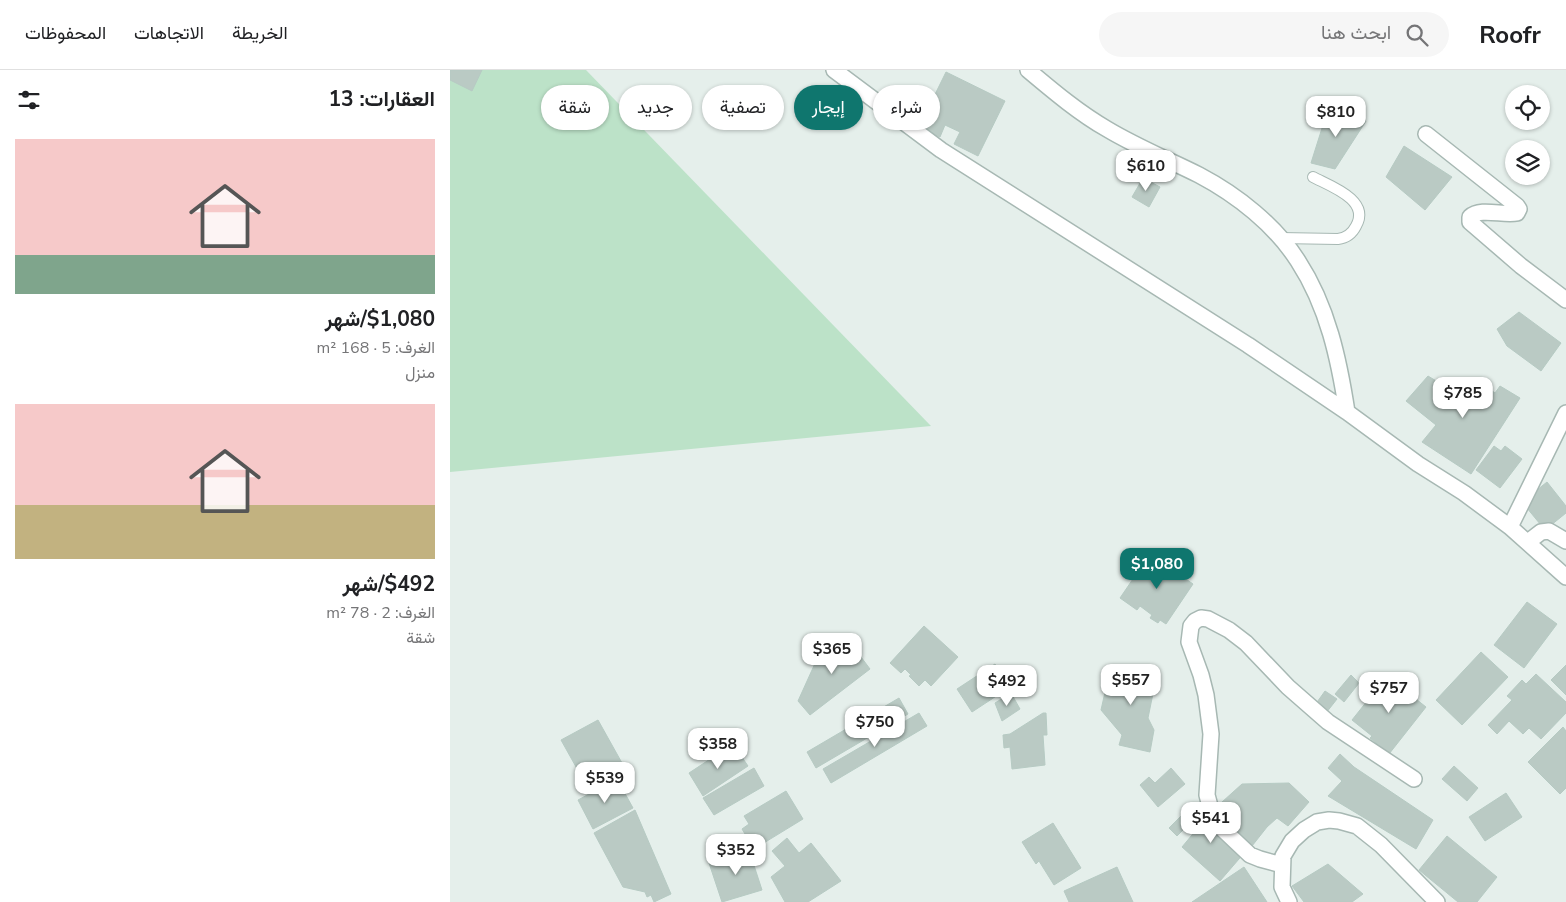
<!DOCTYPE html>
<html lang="ar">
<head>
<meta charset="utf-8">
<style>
  :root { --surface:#fff; --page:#f6f6f6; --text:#202124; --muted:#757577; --line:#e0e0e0; --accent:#0f766e }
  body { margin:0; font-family:"Nunito Sans",Vazirmatn,sans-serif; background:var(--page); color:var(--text); direction:rtl; height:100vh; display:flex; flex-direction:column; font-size:19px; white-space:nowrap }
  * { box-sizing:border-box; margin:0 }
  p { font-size:16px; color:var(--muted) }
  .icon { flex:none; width:28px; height:28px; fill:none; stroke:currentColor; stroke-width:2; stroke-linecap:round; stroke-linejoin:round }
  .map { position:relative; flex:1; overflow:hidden; direction:ltr }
  .details { display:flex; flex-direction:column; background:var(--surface); width:450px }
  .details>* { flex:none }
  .banner { position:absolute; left:15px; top:15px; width:475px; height:45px; direction:rtl; display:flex; gap:10px }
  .tools { position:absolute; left:1055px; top:15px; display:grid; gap:10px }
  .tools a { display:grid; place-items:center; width:45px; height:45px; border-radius:50%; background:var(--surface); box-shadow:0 1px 4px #0004; font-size:25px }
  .price { position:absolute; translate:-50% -42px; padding:0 11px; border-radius:10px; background:#fff; color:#222; font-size:16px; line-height:32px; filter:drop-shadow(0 1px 2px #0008) }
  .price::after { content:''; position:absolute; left:50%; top:30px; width:15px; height:11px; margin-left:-8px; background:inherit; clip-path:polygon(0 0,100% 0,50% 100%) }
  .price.selected { background:var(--accent); color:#fff }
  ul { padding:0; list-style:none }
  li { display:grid; align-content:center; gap:10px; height:265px; padding:0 15px }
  li span { display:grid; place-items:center; height:155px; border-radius:0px; color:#555 }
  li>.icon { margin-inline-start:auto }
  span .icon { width:90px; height:90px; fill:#fffc; stroke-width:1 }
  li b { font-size:21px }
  h2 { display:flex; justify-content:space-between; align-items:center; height:60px; padding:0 15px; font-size:21px }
  .chip { padding:0 18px; border-radius:22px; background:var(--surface); box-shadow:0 1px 4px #0004; font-size:18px; line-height:45px }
  .chip.selected { background:var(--accent); color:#fff }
  header { display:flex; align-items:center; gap:30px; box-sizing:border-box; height:70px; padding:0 25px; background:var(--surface); border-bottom:1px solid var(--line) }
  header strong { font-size:24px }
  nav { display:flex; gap:28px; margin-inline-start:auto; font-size:18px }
  .search { width:350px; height:45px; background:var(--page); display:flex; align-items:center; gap:12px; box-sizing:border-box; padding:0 18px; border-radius:28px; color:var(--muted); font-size:19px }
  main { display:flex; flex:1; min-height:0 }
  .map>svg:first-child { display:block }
</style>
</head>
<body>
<header>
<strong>Roofr</strong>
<div class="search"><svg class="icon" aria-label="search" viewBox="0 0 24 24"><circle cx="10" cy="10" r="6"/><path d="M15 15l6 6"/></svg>ابحث هنا</div>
<nav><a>الخريطة</a><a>الاتجاهات</a><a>المحفوظات</a></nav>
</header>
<main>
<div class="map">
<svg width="1116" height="832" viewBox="0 0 1116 832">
  <rect width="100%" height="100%" fill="#e5efeb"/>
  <path fill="#bce2c8" d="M0,0H136L481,356L0,402Z"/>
  <path fill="#bacac4" stroke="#b6cac3" d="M0,0H32L22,21L0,10Z
    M496,2L555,31L528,86L504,74L510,62L495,55L490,67L469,57Z
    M879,36L916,51L885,99L861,93Z
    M954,76L1002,107L975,140L936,107Z
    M693,108L710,117L699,137L682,127Z
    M1069,242L1111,273L1091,301L1057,276L1047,259Z
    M978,306L1011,326L1025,309L1045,323L1050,316L1070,328L1021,404L972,372L986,355L956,331Z
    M1044,376L1051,381L1055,376L1072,389L1050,418L1026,400Z
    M1097,412L1116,436V443L1095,460L1072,432Z
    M700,484L743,514L716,554L710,550L708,553L700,548L702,545L690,536L687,540L670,528Z
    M1077,532L1107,554L1074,598L1044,575Z
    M474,556L508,587L481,616L475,610L469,616L459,606L461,605L455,599L451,603L440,593Z
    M396,567L420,599L360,645L348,631L367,589Z
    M1031,582L1058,607L1012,655L986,630Z
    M545,594L560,617L522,642L507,619Z
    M1116,595V625L1101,610Z
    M708,599L698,648L704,660L700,682L669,675L672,665L651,640L660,600Z
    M1086,604L1116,632V643L1091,669L1079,658L1073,664L1059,651L1047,664L1038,655L1062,630L1057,626L1072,610L1076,614Z
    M901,605L909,613L894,632L885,624Z
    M937,606L976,637L939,684L920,668L922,666L902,650Z
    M875,621L887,629L876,643L865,635Z
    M561,623L570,639L552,651L545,633Z
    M449,628L458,644L366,698L357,682Z
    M469,643L477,656L381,713L373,699Z
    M593,643H596L597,665H593L595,695L562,699L560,677L554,678L553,665L560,664Z
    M148,650L172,693L135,713L111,670Z
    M1113,657L1116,661V718L1110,724L1078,692Z
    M283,674L298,696L253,726L239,703Z
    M890,684L904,697L983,750L966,779L878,726L892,711L878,698Z
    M1004,696L1028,718L1017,731L992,709Z
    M304,698L314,716L264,745L253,728Z
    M721,698L735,714L708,737L690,715L699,707L705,713Z
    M167,709L183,738L143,759L128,730Z
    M839,713L859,732L838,756L827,748L817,757L802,776L762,741L792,714Z
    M336,721L353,749L304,779L292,759L299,754L294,746Z
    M1056,723L1072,747L1035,771L1019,747Z
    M744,733L795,782L770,811L732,777L747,759L733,744Z
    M185,740L221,824L204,832L201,825L197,827L195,822L173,817L144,763Z
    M732,745L740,753L727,766L719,758Z
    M603,753L631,798L604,815L589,791L586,794L572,772Z
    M997,766L1047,807L1027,832H1008L969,800Z
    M337,768L349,783L361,773L391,811L358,832H335L321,807L335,796L322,781Z
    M299,780L312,820L272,832L259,793Z
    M878,794L913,824L902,832H854L842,816Z
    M667,797L683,832H619L614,821Z
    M794,797L817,832H742Z"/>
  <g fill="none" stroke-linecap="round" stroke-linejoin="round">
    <defs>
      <path id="service" d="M830,168L888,169C896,168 902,164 906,156C921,130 880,116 863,107"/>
      <path id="minor" d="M384,0L491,80L798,275L897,342L968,394L1014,423L1060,457L1116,507
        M578,0C603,21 629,43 657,59C687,77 719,90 749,105C787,125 825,155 848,191C878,237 889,290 897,342
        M976,64L1067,136L1069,139L1067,143C1053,146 1031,137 1020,147V152L1071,196L1116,230
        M1060,457L1116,343
        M1078,472L1091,462L1099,461L1116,471
        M832,795L810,789L800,785L764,751L757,725L761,664L756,625L751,605L739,572L741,556L745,551L751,548L758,549L779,560L796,573L838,617L878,652L964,709
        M839,832L832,817L833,786L842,771L854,760L867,752L879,750L889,751L907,756L931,775L987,832"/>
    </defs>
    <use href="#service" stroke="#a7b8b3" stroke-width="12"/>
    <use href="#minor" stroke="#a7b8b3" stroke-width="18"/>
    <use href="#service" stroke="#fff" stroke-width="10"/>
    <use href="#minor" stroke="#fff" stroke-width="15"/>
  </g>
</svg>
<div class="tools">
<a><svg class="icon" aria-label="locate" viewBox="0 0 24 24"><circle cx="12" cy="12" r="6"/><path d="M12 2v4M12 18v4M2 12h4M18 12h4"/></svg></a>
<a><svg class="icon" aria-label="layers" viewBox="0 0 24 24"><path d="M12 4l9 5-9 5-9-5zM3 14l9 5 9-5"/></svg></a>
</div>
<b class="price" style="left:886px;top:68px">$810</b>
<b class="price" style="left:696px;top:122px">$610</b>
<b class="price" style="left:1013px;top:349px">$785</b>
<b class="price selected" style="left:707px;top:520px">$1,080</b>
<b class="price" style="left:382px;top:605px">$365</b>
<b class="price" style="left:681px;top:636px">$557</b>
<b class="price" style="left:557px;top:637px">$492</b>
<b class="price" style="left:939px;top:644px">$757</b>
<b class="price" style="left:425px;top:678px">$750</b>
<b class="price" style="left:268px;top:700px">$358</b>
<b class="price" style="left:155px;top:734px">$539</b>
<b class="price" style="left:761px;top:774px">$541</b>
<b class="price" style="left:286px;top:806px">$352</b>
<div class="banner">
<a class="chip">شراء</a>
<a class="chip selected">إيجار</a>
<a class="chip">تصفية</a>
<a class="chip">جديد</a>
<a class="chip">شقة</a>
</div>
</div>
<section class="details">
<h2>العقارات: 13<svg class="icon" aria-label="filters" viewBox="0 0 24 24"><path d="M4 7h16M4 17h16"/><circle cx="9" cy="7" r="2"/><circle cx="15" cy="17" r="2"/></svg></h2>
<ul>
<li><span style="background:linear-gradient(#f6c9c9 75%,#7fa58c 0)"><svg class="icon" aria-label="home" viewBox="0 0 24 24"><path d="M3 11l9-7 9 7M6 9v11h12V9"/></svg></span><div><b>$1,080/شهر</b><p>الغرف: 5 · 168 m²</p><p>منزل</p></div></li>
<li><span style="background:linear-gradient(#f6c9c9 65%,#c2b280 0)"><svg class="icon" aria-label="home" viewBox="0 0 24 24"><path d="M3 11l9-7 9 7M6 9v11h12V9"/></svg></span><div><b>$492/شهر</b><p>الغرف: 2 · 78 m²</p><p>شقة</p></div></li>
</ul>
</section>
</main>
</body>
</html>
